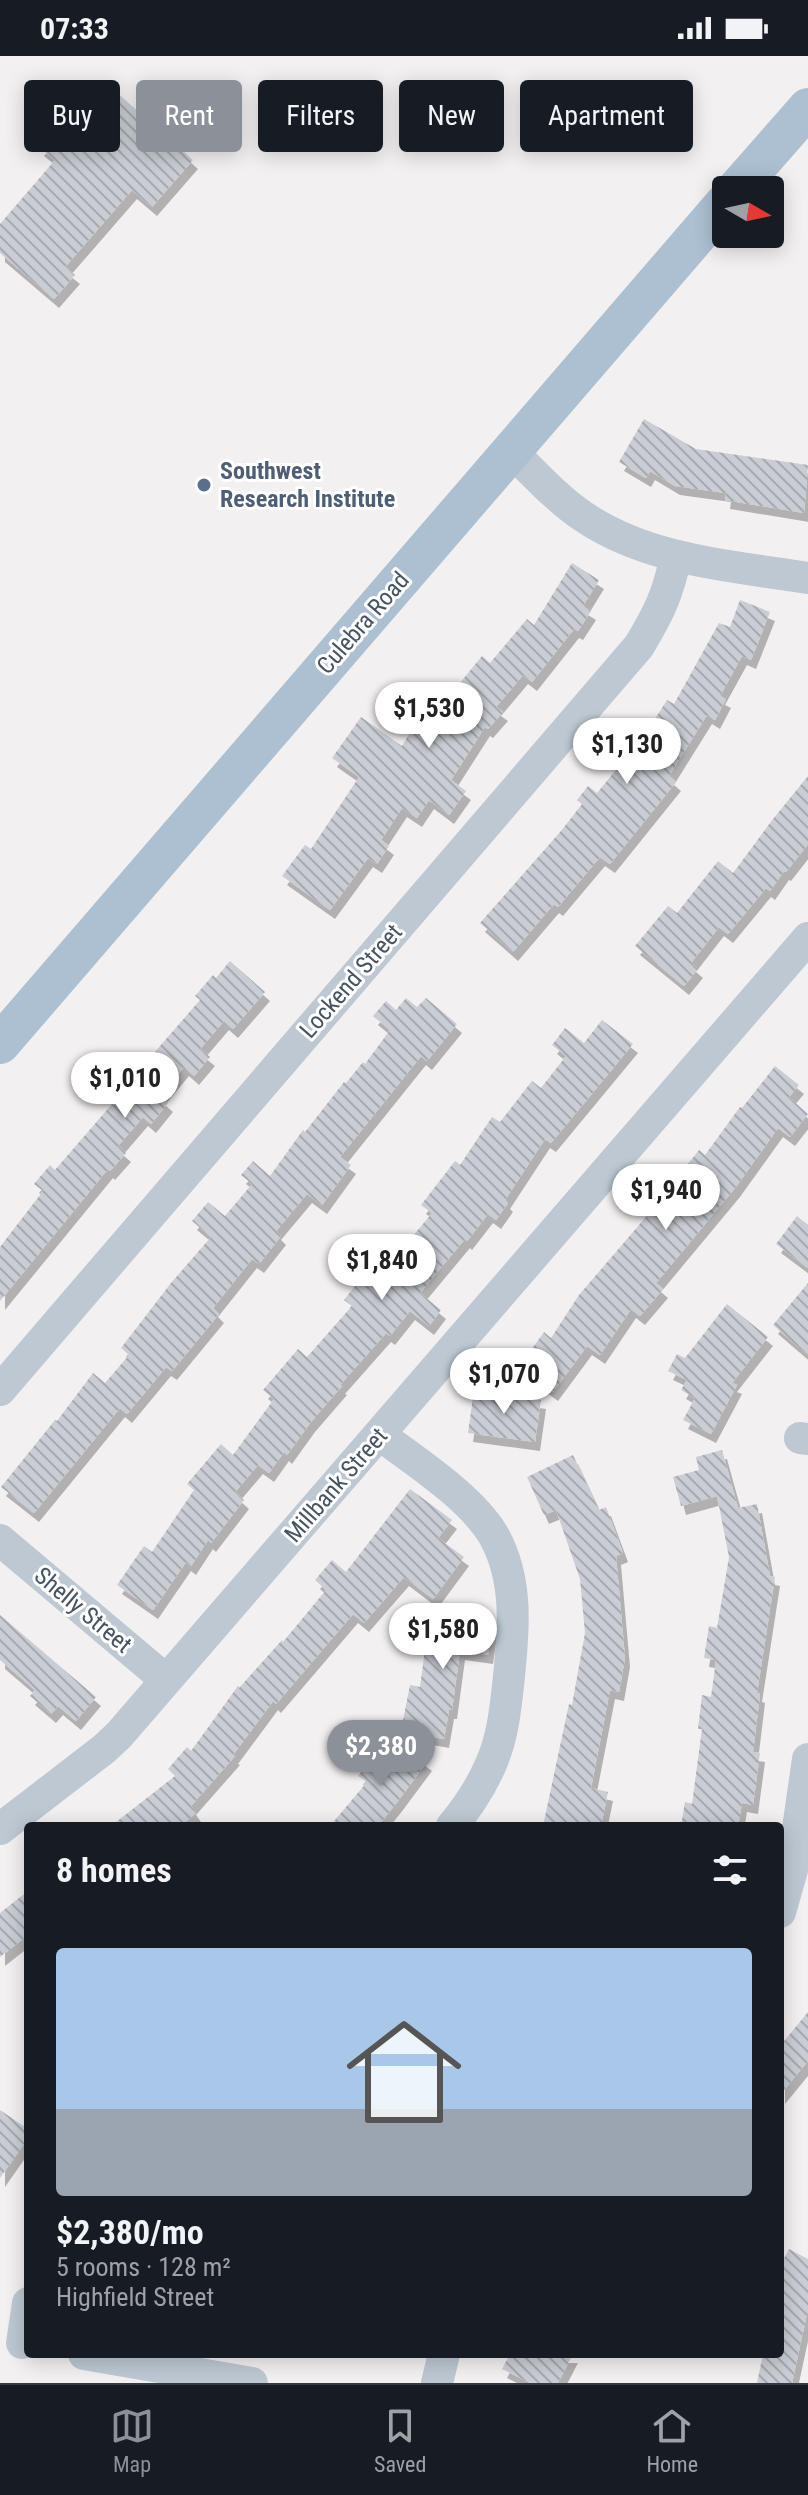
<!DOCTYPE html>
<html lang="en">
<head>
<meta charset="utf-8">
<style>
  :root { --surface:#171b24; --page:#242831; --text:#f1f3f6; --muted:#9ea1a6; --line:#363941; --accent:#8c9099 }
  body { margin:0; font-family:"Roboto Condensed",sans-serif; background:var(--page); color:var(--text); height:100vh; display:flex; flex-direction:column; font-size:30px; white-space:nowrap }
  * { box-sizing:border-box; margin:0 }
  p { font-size:26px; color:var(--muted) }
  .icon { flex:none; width:44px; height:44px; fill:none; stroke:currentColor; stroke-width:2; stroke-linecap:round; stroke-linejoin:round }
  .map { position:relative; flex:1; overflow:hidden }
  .drawer { position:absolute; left:24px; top:1766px; width:760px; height:536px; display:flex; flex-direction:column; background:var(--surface); border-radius:8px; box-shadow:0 4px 20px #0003 }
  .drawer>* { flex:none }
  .top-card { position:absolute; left:24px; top:24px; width:760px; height:72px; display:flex; gap:16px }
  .needle { width:52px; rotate:99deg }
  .tools { position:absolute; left:712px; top:120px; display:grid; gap:16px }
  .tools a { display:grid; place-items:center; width:72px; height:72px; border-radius:8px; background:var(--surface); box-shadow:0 4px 20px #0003; font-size:40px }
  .price { position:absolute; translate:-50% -68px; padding:0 18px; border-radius:28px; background:#fff; color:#222; font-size:26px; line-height:52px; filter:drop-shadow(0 2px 4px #0008) }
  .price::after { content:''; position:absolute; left:50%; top:48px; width:24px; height:18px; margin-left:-12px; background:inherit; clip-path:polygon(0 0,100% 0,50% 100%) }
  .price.current { background:var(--accent); color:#fff }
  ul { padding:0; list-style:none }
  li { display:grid; align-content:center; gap:16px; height:424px; padding:0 32px }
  li span { display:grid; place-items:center; height:248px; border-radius:8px; color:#555 }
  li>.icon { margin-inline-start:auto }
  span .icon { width:144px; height:144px; fill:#fffc; stroke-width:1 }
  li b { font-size:34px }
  h2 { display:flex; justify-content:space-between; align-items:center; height:96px; padding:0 32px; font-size:34px }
  .pill { padding:0 28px; border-radius:8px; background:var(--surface); box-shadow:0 4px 20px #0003; font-size:28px; line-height:72px }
  .pill.current { background:var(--accent); color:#fff }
  .status { display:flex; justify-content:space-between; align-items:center; height:56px; padding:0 40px; background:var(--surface); direction:ltr }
  .status svg { height:22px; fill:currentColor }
  .tabs { display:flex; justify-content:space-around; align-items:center; height:112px; border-top:2px solid var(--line); background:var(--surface); font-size:22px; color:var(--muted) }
  .tabs a { display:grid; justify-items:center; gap:4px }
  .tabs .current { color:var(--accent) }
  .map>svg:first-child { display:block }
</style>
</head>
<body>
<div class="status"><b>07:33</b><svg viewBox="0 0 49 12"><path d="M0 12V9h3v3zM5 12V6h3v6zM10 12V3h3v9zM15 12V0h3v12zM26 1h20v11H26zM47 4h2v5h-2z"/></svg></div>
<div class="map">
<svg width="808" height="2327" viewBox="0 0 808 2327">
  <defs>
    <pattern id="building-back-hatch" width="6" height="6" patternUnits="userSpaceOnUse" patternTransform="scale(2)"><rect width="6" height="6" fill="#cacdd4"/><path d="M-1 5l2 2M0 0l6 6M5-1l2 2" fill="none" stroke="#a6a9af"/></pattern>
    <filter id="shadow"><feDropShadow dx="5" dy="9" stdDeviation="0" flood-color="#0004"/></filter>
  </defs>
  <rect width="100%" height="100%" fill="#f3f0f1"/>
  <path fill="url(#building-back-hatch)" filter="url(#shadow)" d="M115,35L193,104L152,151L132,134L65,211L75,219L54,243L0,197V168L55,104L39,91L79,44L95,58Z
    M644,363L696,393L808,409L804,457L725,444L726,437L675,430L650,415L646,422L619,406Z
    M572,507L599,524L583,550L591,555L578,575L574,573L532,626L523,619L496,651L503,656L488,673L485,671L451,724L466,735L449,759L429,744L417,762L402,752L381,784L389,790L377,808L368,802L330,854L282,820L305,789L311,793L359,721L332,702L361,661L402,690L423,655L432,661L482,600L490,607L527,563L534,569Z
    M740,544L770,556L751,604L742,600L720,640L726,643L715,664L707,659L669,720L676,726L610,808L600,801L558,851L554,848L513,896L480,867L561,775L582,748L577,744L588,730L597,737L644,680L667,644L674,648L719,567L730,571Z
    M808,720V788L786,816L784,815L770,835L766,832L728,878L719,871L691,907L698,913L684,930L635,890L668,850L677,857L718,805L733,817L773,763Z
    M230,905L265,936L233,973L224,965L200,993L210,1001L194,1020L184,1011L160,1040L168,1047L151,1068L143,1061L118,1090L126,1097L110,1115L108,1113L0,1245V1191L43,1135L34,1128L50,1109L55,1114L112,1048L114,1049L160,990L200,944L195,940L213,919L216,922Z
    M406,942L417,951L426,942L457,968L427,1005L421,1000L340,1101L351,1109L322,1149L307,1138L276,1175L281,1180L259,1208L252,1203L213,1252L219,1258L172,1315L166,1311L127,1358L120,1352L34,1457L1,1431L55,1364L57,1365L93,1317L105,1327L129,1299L121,1292L171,1227L211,1181L192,1165L208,1146L225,1160L252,1128L241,1119L253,1105L270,1120L303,1074L305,1076L344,1026L346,1027L363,1006L365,1008L390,974L373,960L386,945L396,954Z
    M602,964L633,988L551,1087L545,1083L505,1144L508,1147L496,1164L488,1158L467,1185L465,1183L420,1237L441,1254L429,1270L410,1255L390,1280L386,1277L340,1329L342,1330L310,1367L287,1399L284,1396L269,1417L258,1409L235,1436L244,1444L211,1487L208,1484L191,1510L186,1506L153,1554L117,1529L144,1490L152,1496L194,1434L187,1428L221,1388L233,1399L274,1343L263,1334L298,1293L307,1301L352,1250L344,1244L376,1203L387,1211L432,1157L421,1149L455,1105L460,1109L492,1061L500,1066L532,1025L541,1032L566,1000L552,989L565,972L584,987Z
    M775,1010L799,1029L789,1041L808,1058L790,1081L778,1072L735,1132L656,1227L663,1233L640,1260L631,1253L600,1299L587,1290L553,1336L519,1311L544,1276L551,1282L579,1239L651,1155L641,1147L654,1131L663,1139L699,1094L705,1099L740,1051L742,1052Z
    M797,1160L808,1169V1212L776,1188Z
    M808,1227V1299L773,1269Z
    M727,1248L768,1281L732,1327L737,1329L711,1378L683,1364L695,1342L681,1334L687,1324L668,1315L677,1298L685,1302Z
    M474,1334L541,1344L535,1386L468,1377Z
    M722,1394L738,1452L757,1448L770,1520L775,1521L757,1637L760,1638L753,1696L760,1697L753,1749L742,1747L738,1770H681L685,1746L692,1748L702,1673H698L702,1639L711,1641L716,1604L704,1602L709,1570L717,1572L729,1501L717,1440L681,1450L673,1421L699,1414L696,1401Z
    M573,1399L599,1454L606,1451L623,1497L616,1500L625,1602L619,1636L610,1634L591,1732L608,1736L601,1770H543L569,1648L572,1649L585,1577L580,1523L556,1454L544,1459L527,1421Z
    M410,1433L452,1464L438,1482L464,1501L433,1543L404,1521L364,1567L353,1558L276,1648L273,1645L233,1699L235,1700L191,1750L196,1757L180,1770H111L175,1720L168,1713L187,1691L191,1695L238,1630L239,1632L282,1584L283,1586L326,1534L315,1524L332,1504L346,1516Z
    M430,1556L493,1565L488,1599L460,1595L452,1654H449L444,1683L401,1675L410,1629L420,1631Z
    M0,1559L96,1641L76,1665L58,1650L51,1658L30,1640L35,1634L0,1604Z
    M399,1685L427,1706L398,1745L378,1770H330L367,1726L358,1720L379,1693L395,1705Z
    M28,1835V1879L0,1901V1857Z
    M808,1956V2005L780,2039V1990Z
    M0,2054L28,2073V2082L0,2122Z
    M789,2193L808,2203V2253L792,2327H757L763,2298H780V2210Z
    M510,2298H573L558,2327H530L502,2313Z"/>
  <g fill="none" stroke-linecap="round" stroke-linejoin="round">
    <path stroke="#bdc8d2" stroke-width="32" d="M511,395C534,417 557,443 584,461C649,505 733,510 808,522
      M0,1334L639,590C659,557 668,538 676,500
      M380,1379C415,1405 472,1442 494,1480C520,1527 513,1580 508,1630C505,1657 502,1683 491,1708C481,1731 468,1751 452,1770
      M800,1382L808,1383
      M0,1484L166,1624
      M0,1773L104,1693L119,1679L808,882
      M780,1856L792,1814L808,1703
      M22,2287L28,2247
      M84,2298L252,2327
      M437,2327L444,2298"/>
    <path stroke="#adc0d2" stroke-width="40" d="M736,134L808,52
      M0,988L726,146"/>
  </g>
  <circle fill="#5c6f8a" stroke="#fff" stroke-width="3" cx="204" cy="429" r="8"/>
  <g text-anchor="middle" stroke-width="6" stroke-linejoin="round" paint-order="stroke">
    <g font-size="24" font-weight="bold" fill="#4e5e75" stroke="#fff" text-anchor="start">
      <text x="220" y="423">Southwest<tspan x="220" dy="28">Research Institute</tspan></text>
    </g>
    <g font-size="24" fill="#465461" stroke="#fff">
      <text transform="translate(363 567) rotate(-49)" y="8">Culebra Road</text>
      <text transform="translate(351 925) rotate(-49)" y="8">Lockend Street</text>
      <text transform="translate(336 1429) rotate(-49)" y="8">Millbank Street</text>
      <text transform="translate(83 1554) rotate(40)" y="8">Shelly Street</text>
    </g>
  </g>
</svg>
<div class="tools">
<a><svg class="needle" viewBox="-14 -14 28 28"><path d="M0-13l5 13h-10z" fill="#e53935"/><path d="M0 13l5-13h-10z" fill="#9ea1a6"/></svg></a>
</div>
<b class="price" style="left:429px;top:694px">$1,530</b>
<b class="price" style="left:627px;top:730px">$1,130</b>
<b class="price" style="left:125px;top:1064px">$1,010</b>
<b class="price" style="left:666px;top:1176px">$1,940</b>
<b class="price" style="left:382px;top:1246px">$1,840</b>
<b class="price" style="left:504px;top:1360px">$1,070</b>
<b class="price" style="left:443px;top:1615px">$1,580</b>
<b class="price current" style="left:381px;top:1732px">$2,380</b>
<div class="top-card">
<a class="pill">Buy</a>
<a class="pill current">Rent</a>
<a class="pill">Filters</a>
<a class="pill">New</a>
<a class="pill">Apartment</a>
</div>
<section class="drawer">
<h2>8 homes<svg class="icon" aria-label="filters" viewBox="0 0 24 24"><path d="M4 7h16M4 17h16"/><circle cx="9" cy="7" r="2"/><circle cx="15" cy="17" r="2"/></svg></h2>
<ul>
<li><span style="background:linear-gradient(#a9c7e8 65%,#9aa5b1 0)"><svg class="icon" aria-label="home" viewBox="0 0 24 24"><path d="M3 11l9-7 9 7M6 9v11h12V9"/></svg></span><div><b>$2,380/mo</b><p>5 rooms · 128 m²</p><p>Highfield Street</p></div></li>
</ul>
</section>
</div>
<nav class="tabs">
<a class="current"><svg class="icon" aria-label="map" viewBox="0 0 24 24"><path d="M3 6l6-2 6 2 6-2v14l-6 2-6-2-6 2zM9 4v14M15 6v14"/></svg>Map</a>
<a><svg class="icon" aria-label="saved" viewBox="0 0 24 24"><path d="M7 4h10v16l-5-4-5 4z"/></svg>Saved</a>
<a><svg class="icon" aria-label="home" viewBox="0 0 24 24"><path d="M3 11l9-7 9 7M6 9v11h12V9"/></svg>Home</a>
</nav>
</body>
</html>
